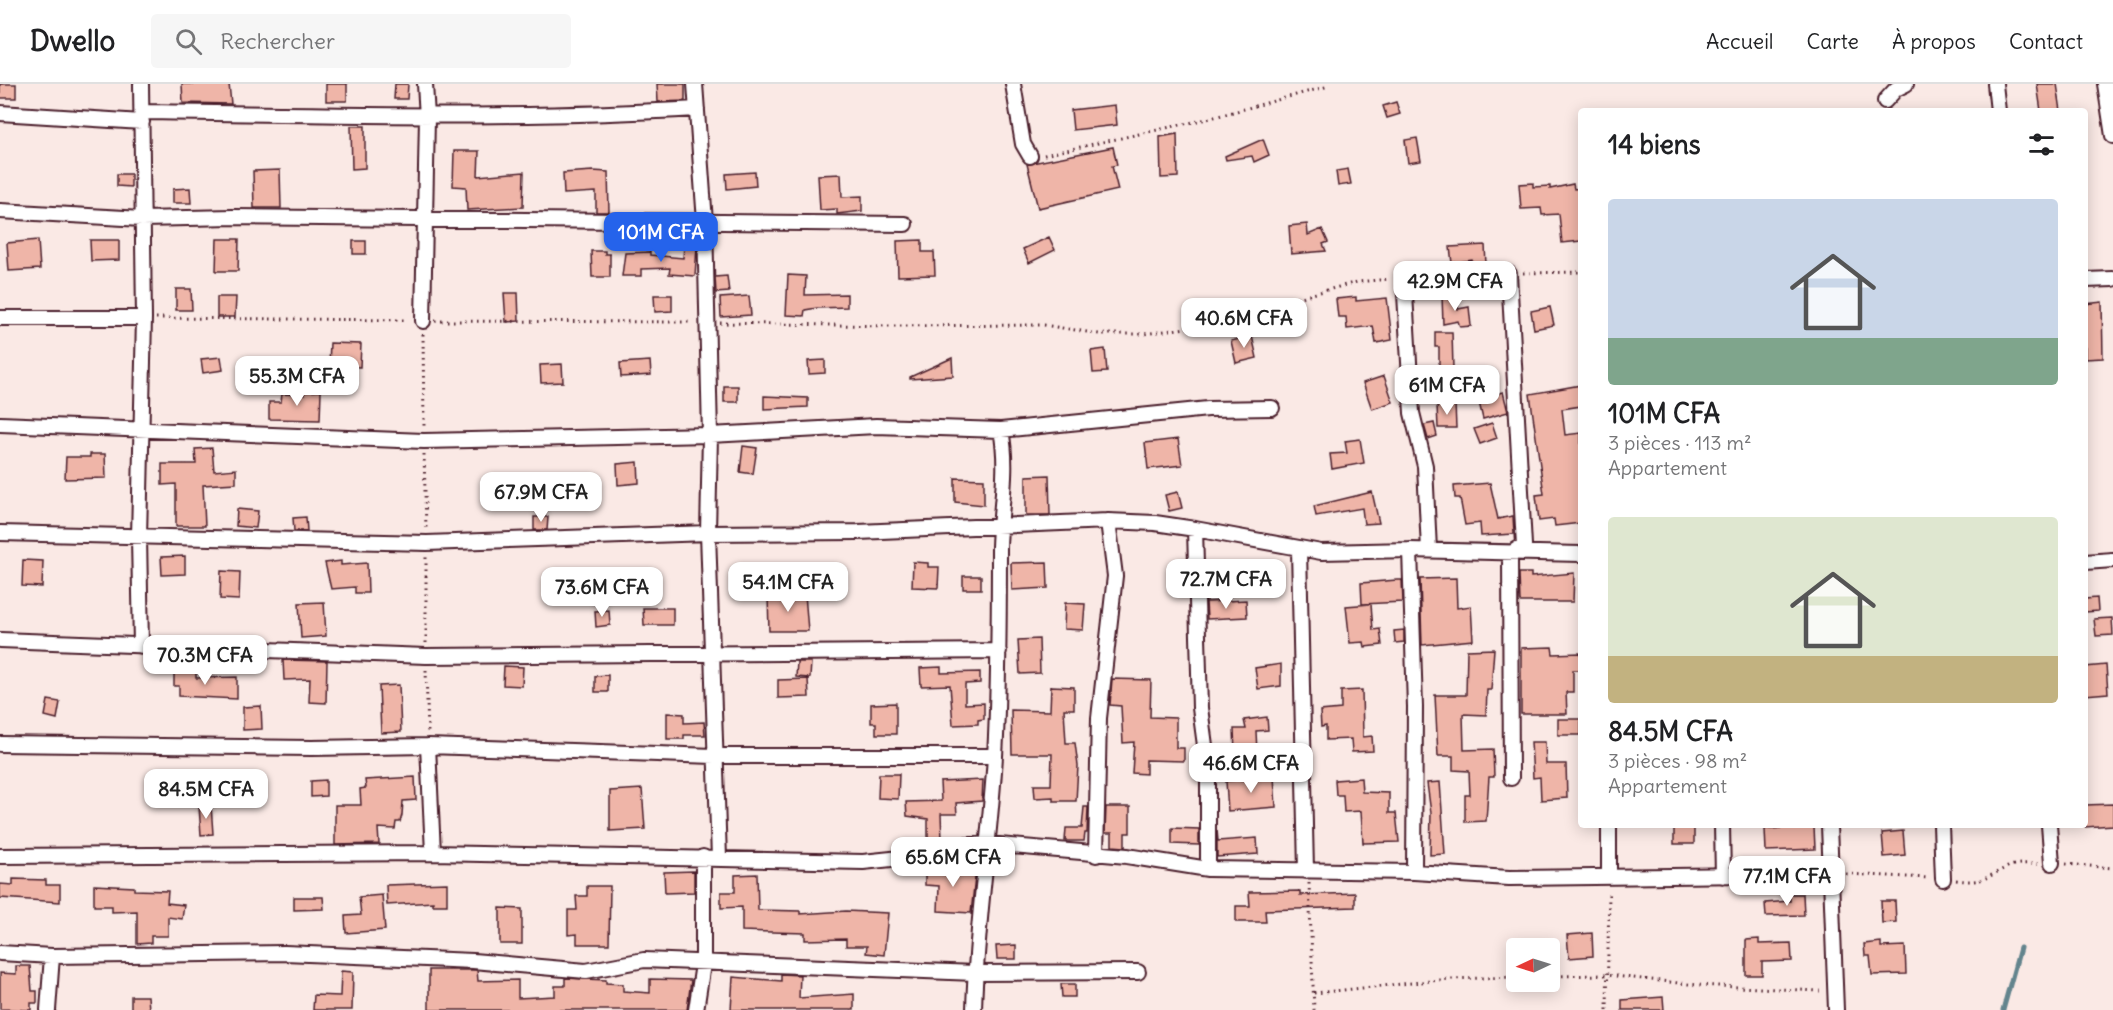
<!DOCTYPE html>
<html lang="fr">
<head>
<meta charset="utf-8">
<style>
  :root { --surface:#fff; --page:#f6f6f6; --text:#202124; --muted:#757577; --line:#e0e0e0; --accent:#2563eb }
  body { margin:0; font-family:Delius,sans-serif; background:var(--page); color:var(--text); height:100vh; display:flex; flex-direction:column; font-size:22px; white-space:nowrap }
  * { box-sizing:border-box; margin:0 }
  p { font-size:20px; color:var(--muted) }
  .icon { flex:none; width:33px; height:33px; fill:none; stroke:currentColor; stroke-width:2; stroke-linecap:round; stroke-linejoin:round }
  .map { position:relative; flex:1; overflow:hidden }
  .side { position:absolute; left:1578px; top:24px; width:510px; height:720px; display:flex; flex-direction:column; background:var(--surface); border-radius:6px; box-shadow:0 3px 15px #0003 }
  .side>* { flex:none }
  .needle { width:39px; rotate:266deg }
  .tools { position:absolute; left:1506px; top:854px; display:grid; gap:12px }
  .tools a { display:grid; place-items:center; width:54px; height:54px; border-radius:6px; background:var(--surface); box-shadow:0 3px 15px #0003; font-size:30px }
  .price { position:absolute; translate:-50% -51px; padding:0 14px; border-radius:12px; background:#fff; color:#222; font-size:20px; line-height:39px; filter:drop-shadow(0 2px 3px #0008) }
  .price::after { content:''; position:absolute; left:50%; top:36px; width:18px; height:14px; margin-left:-9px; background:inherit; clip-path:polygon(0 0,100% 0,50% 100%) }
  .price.current { background:var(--accent); color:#fff }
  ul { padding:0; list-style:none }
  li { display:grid; align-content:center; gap:12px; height:318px; padding:0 30px }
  li span { display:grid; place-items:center; height:186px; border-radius:6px; color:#555 }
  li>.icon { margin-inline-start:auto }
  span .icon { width:108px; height:108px; fill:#fffc; stroke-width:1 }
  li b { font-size:26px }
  h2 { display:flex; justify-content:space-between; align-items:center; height:72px; padding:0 30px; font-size:26px }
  header { display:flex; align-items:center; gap:36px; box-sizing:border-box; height:84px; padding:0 30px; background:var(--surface); border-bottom:2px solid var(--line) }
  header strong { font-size:28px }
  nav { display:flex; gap:33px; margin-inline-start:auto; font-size:21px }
  .search { width:420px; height:54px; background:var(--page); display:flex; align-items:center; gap:15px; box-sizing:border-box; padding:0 21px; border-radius:6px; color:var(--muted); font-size:22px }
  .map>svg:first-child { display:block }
</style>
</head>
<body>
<header>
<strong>Dwello</strong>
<div class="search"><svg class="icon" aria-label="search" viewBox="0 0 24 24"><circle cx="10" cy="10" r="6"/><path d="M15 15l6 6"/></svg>Rechercher</div>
<nav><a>Accueil</a><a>Carte</a><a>À propos</a><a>Contact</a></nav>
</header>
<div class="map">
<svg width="2113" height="926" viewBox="0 0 2113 926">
  <rect width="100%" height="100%" fill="#fae9e5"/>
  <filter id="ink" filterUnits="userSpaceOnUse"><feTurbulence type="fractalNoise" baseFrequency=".0167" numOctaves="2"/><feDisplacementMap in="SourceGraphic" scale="12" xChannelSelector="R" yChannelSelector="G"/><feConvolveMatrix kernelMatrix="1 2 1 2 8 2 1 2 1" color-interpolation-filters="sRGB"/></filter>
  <g filter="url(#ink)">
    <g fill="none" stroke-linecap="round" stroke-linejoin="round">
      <path stroke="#64848d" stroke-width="5" d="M2003,926L2020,864"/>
    </g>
    <path fill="#efb5a8" stroke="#4a1f2b" stroke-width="1.5" d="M0,0H16V14H0Z
      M182,0H229L231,20L183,19Z
      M326,0H347V17H326Z
      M395,0H408L407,15H394Z
      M657,0H685V17L658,18Z
      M2037,0H2057L2061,27H2041Z
      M1396,18L1400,30L1387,34L1383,22Z
      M1115,21L1117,41L1073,46L1071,26Z
      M351,42H365V84L352,85Z
      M1177,50L1178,93L1161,94L1160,53Z
      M1417,54L1421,77L1408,79L1405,56Z
      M1263,55L1269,71L1254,78L1252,72L1226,76L1225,72Z
      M1113,63L1117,81L1112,82L1118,106L1038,124L1027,80Z
      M454,67H479L478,92L524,88L523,123L467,126L466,103L453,102Z
      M1348,85L1351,100L1338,102L1336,87Z
      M280,86L281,124H254L253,87Z
      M593,87L608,88L609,128H596V108L564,110L563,89Z
      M755,88L756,102L727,105L726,90Z
      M117,90H131V103L117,102Z
      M841,90L842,113L862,112V127L837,130V125L820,126L818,91Z
      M1533,99V103L1550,102V105L1573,100L1574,105L1581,104V157L1562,159L1559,130L1542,131L1541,124L1521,125L1519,100Z
      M190,104L191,119H173V105Z
      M1307,140L1308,151L1322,145L1328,158L1323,160L1326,167L1291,170L1289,142Z
      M1049,153L1055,166L1029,179L1023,165Z
      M217,155H239L238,187H216Z
      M38,156L40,185L9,187L7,159Z
      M90,156H119V176L91,177Z
      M922,156V168H934L935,191L898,192L897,157Z
      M353,157H366V170H353Z
      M684,161L697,162L695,192L669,190L670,184L641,185V192H622L625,169L650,168V171L683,174Z
      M1485,161L1486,181L1473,182L1472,176L1452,179L1450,163Z
      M591,167H605V170H610V193H592Z
      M788,191L806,192L805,211L847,210V223L817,224L805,226L804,232L786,231Z
      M727,192L729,208L716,209L715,193Z
      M176,205H191L192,226H176Z
      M504,209H518L519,237L506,238Z
      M654,211H672V227L655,228Z
      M1442,211L1458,212V225L1469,223L1471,242L1460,243L1458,237L1443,240Z
      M749,212L751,231L721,233L720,214Z
      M217,213H236L235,233H217Z
      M1356,213V217L1387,214L1392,256L1376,259L1373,242L1347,245L1346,233H1338L1336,215Z
      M2102,218L2103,274L2085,275V220Z
      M1550,223L1554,241L1534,245L1531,227Z
      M1435,248H1452L1453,285H1439V263H1435Z
      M1252,252L1257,274L1236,279L1231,257Z
      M330,259L361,260L360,283L329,282Z
      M1105,265L1107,288L1093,289L1091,267Z
      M221,273L223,286L203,289L201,275Z
      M952,274L953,292L910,295V293Z
      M825,276V289L809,290L808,277Z
      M650,277L651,291L621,293L620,279Z
      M562,280L563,298L541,299L540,281Z
      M1384,292L1393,318L1372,325L1363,299Z
      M1581,301V322L1562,325L1565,351L1581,349V439L1555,442L1554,435L1539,437L1536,411L1544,410L1530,310Z
      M724,302H738V318H724Z
      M321,307L320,336L269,335V318H281L282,310L304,311V308Z
      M1503,308L1508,328L1483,335L1478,314Z
      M764,312L808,314V323L764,325Z
      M1455,320L1456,344H1438L1437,321Z
      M1434,339L1437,352L1428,355L1424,341Z
      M1492,339L1497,354L1480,360L1474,345Z
      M1178,355L1182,381L1148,385L1145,359Z
      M1360,355L1364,379L1332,385L1330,370L1347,369L1345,357Z
      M743,362L757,364L753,390L740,388Z
      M212,364L214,387L236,385V399L203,401L205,442H176V400L162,401V380H196L195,365Z
      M90,370H105L106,394L65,395L66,373H90Z
      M638,378L639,399L618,401L617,380Z
      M1049,391L1050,431H1026V392Z
      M955,394L984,395V421L955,418Z
      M1490,399L1498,435L1513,432L1514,450L1481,452L1480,439L1465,441L1460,414H1455L1454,402Z
      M1178,408L1182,424L1169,427L1165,411Z
      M1372,408L1379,439L1364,440L1362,424L1316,432L1314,422Z
      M237,425L258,427L256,444L236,442Z
      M306,433L307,447H294L293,434Z
      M534,433H548L547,446H534Z
      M185,472V490L162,491L161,473Z
      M23,476L43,477L42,503L22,502Z
      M341,477V481L367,479L368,509H355V503L331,505L325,479Z
      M913,478L928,479V483H939L938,504L912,503Z
      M1047,478L1048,504L1012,506L1011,479Z
      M221,487L240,488L239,516L220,515Z
      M1519,489H1531V493L1574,489L1573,518H1520Z
      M963,492H981V505H963Z
      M1456,494L1457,524L1471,522L1473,556L1422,561L1420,495Z
      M1397,496H1402L1403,518L1362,520L1361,499Z
      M805,510L808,547H769L768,512Z
      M2097,514L2098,527L2085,528V515Z
      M1246,516L1247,533L1207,535L1206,518Z
      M324,518L326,552L301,554L299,519Z
      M1065,519L1085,520L1083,546L1064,545Z
      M1371,520L1373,546L1380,545L1382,561L1365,563L1364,558L1350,559L1346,522Z
      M643,524H673V541H644Z
      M609,526L610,541L596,543L595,527Z
      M2112,534L2113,551L2096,552L2094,535Z
      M1404,546V558L1395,559L1394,547Z
      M1039,555L1040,589L1020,590L1018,556Z
      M1552,563L1553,570L1581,569V586H1573V608H1566L1567,630H1521V564Z
      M1494,565L1491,606H1487L1486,631L1463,630L1464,666L1493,665L1494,693H1489L1486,737L1465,738V711H1470L1469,687L1453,686V672H1438L1435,611H1466L1467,566Z
      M283,576L327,577L326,619L309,618L310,595L284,596Z
      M797,578H811L810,594L796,593Z
      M1281,580V602L1258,605L1255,584Z
      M2106,581L2108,609L2085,611V583Z
      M504,582L523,583L522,602L503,601Z
      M941,583V589L980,588V599L965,600V620L984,619V635L978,636V640L953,641L950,601L921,602L920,584Z
      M174,586H196V594L237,593V615L179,612V602H174Z
      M608,591V608H595V592Z
      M808,595L809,613L778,614V596Z
      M1112,595L1151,596L1150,633L1176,634V664H1184V677L1146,676V690L1132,689L1134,658L1123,659L1121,622L1110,621Z
      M399,601L401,648L381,649L379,602Z
      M1051,602L1074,603V625H1064L1066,659H1075L1078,682L1076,717H1053V713L1035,714L1034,701H1051L1052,670H1012L1011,626L1050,627Z
      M1362,606L1363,653L1372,652L1373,667L1352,668L1351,655L1326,656V642L1321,643L1320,627L1341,625V607Z
      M48,616L60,618L57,635L45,632Z
      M896,619V650H876V639H871V620Z
      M261,622L262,645L243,646V623Z
      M667,629L684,630V639L704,638L705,651H684V655H667Z
      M1267,633L1268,646L1256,647L1257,669H1235L1234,645H1246L1244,636Z
      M1558,635H1581V651H1558Z
      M1531,658H1545L1546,680H1566L1567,714L1541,716L1540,693L1533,694Z
      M879,690H899L898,715L878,714Z
      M415,693L416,716L403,717L402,731L400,738H396L395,745L378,744L379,760L335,761V721H361L360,705L366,704L365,696Z
      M1274,693L1276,723L1228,727L1226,697Z
      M1361,694L1362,708L1389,709V729H1396L1399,758L1363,759L1361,727L1344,728L1343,711H1336L1335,696Z
      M326,696V712L311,713V697Z
      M983,696L982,717L956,719L957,730H941L942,756H928V735L907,732L906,718L941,717L940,698Z
      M1440,698L1445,770L1430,771L1431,729L1427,699Z
      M642,705L645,745L610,747V707Z
      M2113,720V741L2085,743V721Z
      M211,721L213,750L201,751L199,722Z
      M1084,723H1088L1087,749H1085L1084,757H1065L1066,744H1082Z
      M1106,723H1130V749H1125V763L1112,762V749H1105Z
      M1674,742H1694V760H1674Z
      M1814,743L1815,765L1766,767L1765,745Z
      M1172,744L1199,745V761L1172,760Z
      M1217,746L1218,757L1257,754L1258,770L1217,773Z
      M1903,747L1905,771L1884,773L1882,749Z
      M925,784H976L971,829L938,827L939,802L925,801Z
      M694,787V808L665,809L664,788Z
      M757,790L758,826L800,827V830L846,827L888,829L884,871L866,869L867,862H846V855L805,856V849L742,847V823L721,824V808H735V791Z
      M13,795L46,796V801H60V818L0,814V800L13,801Z
      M447,799V821H433V818L387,821L386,801Z
      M94,801L134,803V806L168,807L167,819L184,821L182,835L168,833V852H151V859L137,860V827L112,828V822H94Z
      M587,802H610L609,860H577V850L568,851V826H577L576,812H587Z
      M1300,807V811L1355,809V823L1265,826L1266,838H1236V822H1250L1249,808Z
      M1790,810H1803L1804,831L1766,832L1765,819L1790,817Z
      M382,811L385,846L346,849L345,832L361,831L359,813Z
      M294,813H323L324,825L294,826Z
      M1881,817H1895L1896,838L1882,839Z
      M500,824L522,825V860H500Z
      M1592,849L1593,872L1569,874L1567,851Z
      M1759,855V860L1791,859L1792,877L1762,878V891H1746V856Z
      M1881,858V863L1905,862L1906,890L1872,891L1870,872H1865L1864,860Z
      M1016,861V875H997L996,862Z
      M16,882H30L32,907H37V919H31V926L0,925V889L16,890Z
      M429,886H477L478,897L518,896V914L555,912V902H565V894L606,896V899L623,900V907L650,909V895L691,896L687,926H429Z
      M341,887L353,888L352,926H313L314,911L340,912Z
      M781,890L800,891L799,914L854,910V926H731L733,893L781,897Z
      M1061,900H1075V913H1062Z
      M131,912H148L149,926H131Z
      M1663,913L1664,926H1622V916Z"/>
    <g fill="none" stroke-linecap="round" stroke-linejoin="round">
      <defs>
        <path id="minor" d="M141,0L144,234L139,453L141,562
          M695,0L705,138L710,351L708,449L719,774
          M1013,0L1023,60L1030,72
          M1995,0L1998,27
          M2105,0L2113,52
          M1885,17L1896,5L1906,0
          M142,28C327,30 512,36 697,25
          M0,29L142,38
          M0,127L142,135L233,133L905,140
          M1509,190L1524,461L1510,470L1511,694
          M1404,193L1412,329L1425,382L1429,466
          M2085,196L2113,195
          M0,234H144
          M423,237L427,33L425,0
          M0,340L424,357L710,351L876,342L1001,346L1208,325L1272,324
          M1195,445L1200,624L1208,684V785
          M0,449L427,459L708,449L858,448L1108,437L1155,439L1195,445L1321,468L1410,466L1581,470
          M1299,465L1306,787
          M1410,466L1415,623L1414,788
          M2085,478L2113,476
          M0,556L426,572L999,567
          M0,660L312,664L428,662L714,672H995
          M428,662L433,769
          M1722,741L1723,792
          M1829,741L1836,926
          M1941,741L1943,795
          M2049,741L2052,779
          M1096,771L1099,634L1115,492L1108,437
          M0,772L433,769L863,778L901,774L956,762L988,760L1127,772L1208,785L1414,788L1509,794L1829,790
          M1609,793V741
          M0,869L52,872L285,869L473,877L586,887L644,876L975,889L1138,888
          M48,926L52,872
          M696,926L703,880V773
          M974,926C976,841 990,757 995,672C999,603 999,533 999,463C1000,423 1009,386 1001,346"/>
      </defs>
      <use href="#minor" stroke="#4a1f2b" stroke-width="18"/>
      <path stroke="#4a1f2b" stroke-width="3" stroke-dasharray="1.5 4.5" stroke-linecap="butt" d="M1044,71L1207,35L1329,2
        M1523,189L1581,188
        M1418,193L1495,190
        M156,234L408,236
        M435,237L693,238
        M720,239L890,242L1044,241L1099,250H1144L1186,244L1357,198L1390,195
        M423,250L424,343
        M424,370L426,445
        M426,559V472
        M426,586L428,649
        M2066,780L2113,784
        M1846,790L1929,794
        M1956,796C1986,800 1986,792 2010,782C2018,779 2030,780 2038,780
        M1309,799L1314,926
        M1550,892L1606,891L1697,901L1820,907
        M1314,909L1450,895L1516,893
        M1607,926L1609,808"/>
      <use href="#minor" stroke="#fff" stroke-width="14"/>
    </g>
  </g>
</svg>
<div class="tools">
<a><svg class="needle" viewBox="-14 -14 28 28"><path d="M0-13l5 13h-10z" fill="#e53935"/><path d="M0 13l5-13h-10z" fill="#757577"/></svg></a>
</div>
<b class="price current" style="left:661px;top:179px">101M CFA</b>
<b class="price" style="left:1455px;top:228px">42.9M CFA</b>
<b class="price" style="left:1244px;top:265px">40.6M CFA</b>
<b class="price" style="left:297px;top:323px">55.3M CFA</b>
<b class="price" style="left:1447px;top:332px">61M CFA</b>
<b class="price" style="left:541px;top:439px">67.9M CFA</b>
<b class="price" style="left:1226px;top:526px">72.7M CFA</b>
<b class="price" style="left:788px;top:529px">54.1M CFA</b>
<b class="price" style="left:602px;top:534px">73.6M CFA</b>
<b class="price" style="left:205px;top:602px">70.3M CFA</b>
<b class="price" style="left:1251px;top:710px">46.6M CFA</b>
<b class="price" style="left:206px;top:736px">84.5M CFA</b>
<b class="price" style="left:953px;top:804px">65.6M CFA</b>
<b class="price" style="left:1787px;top:823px">77.1M CFA</b>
<section class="side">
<h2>14 biens<svg class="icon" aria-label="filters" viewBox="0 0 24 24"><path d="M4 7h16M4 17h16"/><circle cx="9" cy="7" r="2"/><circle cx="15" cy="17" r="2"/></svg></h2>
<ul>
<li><span style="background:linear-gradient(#c9d6e8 75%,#7fa58c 0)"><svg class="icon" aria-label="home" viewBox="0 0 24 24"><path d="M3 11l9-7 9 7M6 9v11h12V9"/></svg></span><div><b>101M CFA</b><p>3 pièces · 113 m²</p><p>Appartement</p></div></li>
<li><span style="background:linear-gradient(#dfe7d0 75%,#c2b280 0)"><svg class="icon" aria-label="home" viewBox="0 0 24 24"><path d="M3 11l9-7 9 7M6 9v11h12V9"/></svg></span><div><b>84.5M CFA</b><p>3 pièces · 98 m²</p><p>Appartement</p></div></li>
</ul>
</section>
</div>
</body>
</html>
